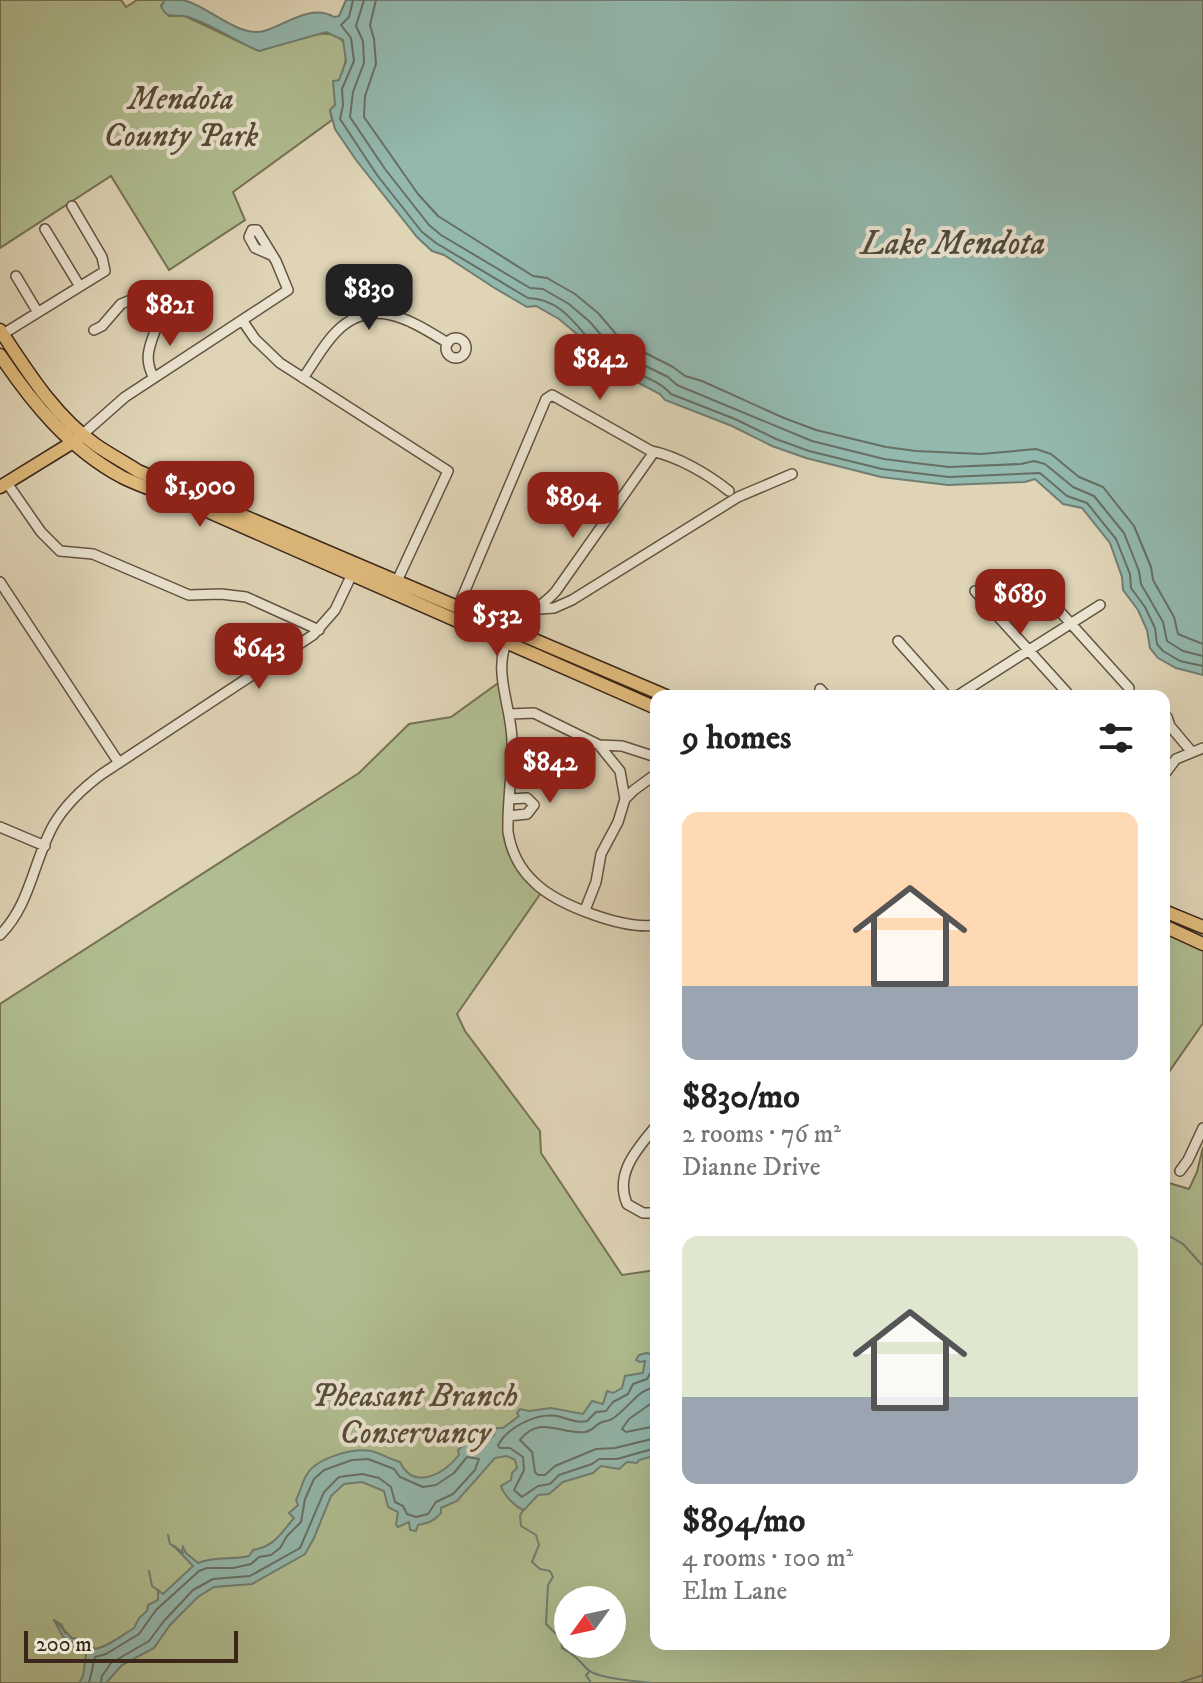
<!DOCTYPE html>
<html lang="en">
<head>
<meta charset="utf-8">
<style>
  :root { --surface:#fff; --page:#f2f2f2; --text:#222; --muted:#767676; --accent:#8f2418 }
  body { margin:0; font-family:"IM FELL DW Pica",serif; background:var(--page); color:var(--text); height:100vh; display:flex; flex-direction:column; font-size:30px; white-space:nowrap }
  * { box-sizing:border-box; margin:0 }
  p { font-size:26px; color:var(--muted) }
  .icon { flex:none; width:44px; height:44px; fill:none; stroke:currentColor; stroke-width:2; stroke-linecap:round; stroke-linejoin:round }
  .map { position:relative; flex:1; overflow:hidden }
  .details { position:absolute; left:650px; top:690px; width:520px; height:960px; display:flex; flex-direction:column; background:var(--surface); border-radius:16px; box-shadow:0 8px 32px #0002 }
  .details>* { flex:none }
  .needle { width:52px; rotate:237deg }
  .controls { position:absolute; left:554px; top:1586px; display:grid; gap:16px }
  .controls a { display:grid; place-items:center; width:72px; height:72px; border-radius:50%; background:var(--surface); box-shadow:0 8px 32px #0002; font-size:40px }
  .scale { position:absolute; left:24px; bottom:20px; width:214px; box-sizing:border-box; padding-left:8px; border:4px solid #3b2619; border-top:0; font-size:22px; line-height:28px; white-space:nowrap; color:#3b2619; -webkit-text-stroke:6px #eae3d0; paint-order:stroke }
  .price { position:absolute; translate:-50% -68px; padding:0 18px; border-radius:16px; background:var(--accent); color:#fff; font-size:26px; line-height:52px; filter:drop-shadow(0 2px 4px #0008) }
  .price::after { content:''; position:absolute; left:50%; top:48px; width:24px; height:18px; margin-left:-12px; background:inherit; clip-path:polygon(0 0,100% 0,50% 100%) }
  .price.current { background:#222; color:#fff }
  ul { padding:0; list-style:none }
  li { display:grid; align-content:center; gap:16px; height:424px; padding:0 32px }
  li span { display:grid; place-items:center; height:248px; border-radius:16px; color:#555 }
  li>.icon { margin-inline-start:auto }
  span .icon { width:144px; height:144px; fill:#fffc; stroke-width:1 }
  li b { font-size:34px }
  h2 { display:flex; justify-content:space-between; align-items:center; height:96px; padding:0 32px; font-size:34px }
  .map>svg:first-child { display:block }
</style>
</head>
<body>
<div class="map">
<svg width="1203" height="1683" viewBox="0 0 1203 1683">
  <rect width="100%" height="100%" fill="#dfd4b6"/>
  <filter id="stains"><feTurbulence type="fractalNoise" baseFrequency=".0025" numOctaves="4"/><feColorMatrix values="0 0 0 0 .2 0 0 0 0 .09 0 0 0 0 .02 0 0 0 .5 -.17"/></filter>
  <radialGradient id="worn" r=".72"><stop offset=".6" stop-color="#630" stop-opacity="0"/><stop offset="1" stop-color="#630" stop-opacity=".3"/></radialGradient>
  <path fill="#b0bd90" stroke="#767254" stroke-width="2" fill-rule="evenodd" d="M0,0H121L126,7L137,0H165L161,6L169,16L183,15L259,51C283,44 349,13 346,57C345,73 335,88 335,105L330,110L332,120L233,192L245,220L169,270L111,176L0,248Z
    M501,681L510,714L511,846L543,890L457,1014L465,1031L540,1131L541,1153L622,1275L656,1270V1644H1164V1161L1169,1183L1189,1189L1197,1172L1203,1147V1683H0V1004L359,773L409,724L451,717ZM568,1600H612V1644H568Z
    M1164,926L1203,944V1023L1164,1079Z"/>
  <path fill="#93b8ae" stroke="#707e72" stroke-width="2" d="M165,0C170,0 178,0 183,0C207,5 238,38 264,31C283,26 311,3 334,17L339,16L346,0H1203V675L1176,668L1158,658L1150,648L1147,630L1138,610L1123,590L1122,577L1110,543L1082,508L1063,504L1035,479L1025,482L948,485L881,477L806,458L772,446L732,426L665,400L660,394L604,365L588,350L578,335L559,319L536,306L527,307L493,287L444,255L432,251L417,237L356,160L335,129L330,110L335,105L333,81L339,80L346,61L343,40L326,32L259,51C235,41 213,25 188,17C176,13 167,21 161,6Z
    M646,1353L656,1355V1458L653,1456L639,1460L637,1463L627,1462L619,1469L601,1466L593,1473L563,1482L549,1494L538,1495L524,1510C516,1508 503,1494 501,1486L511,1480L512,1473L517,1468L515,1460L507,1456L495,1458L457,1501L441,1508V1513C434,1521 429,1523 418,1525L416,1531L410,1530L409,1522L398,1527L396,1525L398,1512L388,1507L384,1491L362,1482L344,1484L331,1496L314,1538L305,1554L252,1584L214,1587L198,1597L170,1625L154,1648L122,1665L106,1683H79L83,1676L86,1655L80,1647L63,1637L54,1620L72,1638L79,1639L95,1649C110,1646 122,1635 134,1628L139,1618L147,1611L148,1605L158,1600V1590L163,1594L193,1566L173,1545L182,1552L183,1547L186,1553L198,1563C214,1556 233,1560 249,1556L253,1550C275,1546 280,1534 294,1518L289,1513L298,1505L296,1500C300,1492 302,1483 306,1476C315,1458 352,1448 371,1451C378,1452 389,1459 400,1462C414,1491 444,1474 459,1455L458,1450L466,1443L470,1445V1450L494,1435L496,1428H503L519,1416L517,1413L520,1409L529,1411L551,1408L583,1414L592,1401L603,1404L607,1391L613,1393L622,1388L625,1376L643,1373L645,1361L640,1362L636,1360L639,1355Z"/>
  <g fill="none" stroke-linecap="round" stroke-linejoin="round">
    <path stroke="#676f64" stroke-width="2" d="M353,0L349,17L341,25L351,38L354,61L342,89L343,105L340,119L377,175L422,232L436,243L528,298C570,299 583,342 611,360C629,372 657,378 671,394L735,419L776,439L809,451L882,469L949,477L1040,473L1067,496L1087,503L1116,539L1130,574L1131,588L1145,607L1155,628L1157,644L1163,651L1180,661L1203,666
      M364,0L356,26L363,41L364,63L353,92L350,117L385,169L429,225L441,235L530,288L543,289L569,304L590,322L615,351L668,377L677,385L812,441L884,459L915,463L949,467L1021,464L1034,461L1045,464L1073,487L1094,496L1124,533L1139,571L1141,584L1163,622L1167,641L1183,651L1203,656
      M376,0L370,25L374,39L376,64L365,96L364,117L418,194L438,216L533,276L547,278L575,294L598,313L622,341L673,367L685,376L702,381L784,418L816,430L886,447L916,451L981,454L1036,449L1051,454L1079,477L1103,487L1134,526L1151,567L1153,580L1174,617L1178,634L1203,644
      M656,1363L647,1379L633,1384L628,1394L613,1402L606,1411L596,1412L587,1421C577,1423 571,1420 561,1417C539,1411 509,1426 498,1445L500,1448H510L523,1457L524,1470L514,1490L522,1497L538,1486L550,1484L559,1475L592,1464L599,1459H617L656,1448
      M656,1385C651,1389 644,1390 640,1394C632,1400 621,1414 612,1419C609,1421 604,1421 600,1423C594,1426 593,1431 585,1432C561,1435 541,1414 520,1440L532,1452L535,1472L538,1475H545L555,1466L596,1449L615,1448L656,1438
      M656,1400L629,1419L622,1429L626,1432L656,1426
      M89,1683L95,1657L106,1654L139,1634L156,1610L199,1571L207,1568H233L251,1564L259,1557L271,1555L280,1548L287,1536L301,1522L305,1499L314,1479L324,1470L352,1460L368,1459L394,1469L400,1477L423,1487L436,1485L454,1473L467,1457L479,1459L475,1470L453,1494L436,1502L428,1514L416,1517L407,1514L403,1506L395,1502L391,1487L379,1478L362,1474L339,1477L324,1492L300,1548L250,1576L213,1579L193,1590L164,1621L149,1641L111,1663L102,1676L101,1683"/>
    <path stroke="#707e72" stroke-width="2" d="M1164,1233L1183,1244L1203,1266
      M523,1510L520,1516L521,1526L536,1535L539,1545L532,1562L540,1569L550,1571L553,1577L548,1585L546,1624L561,1639L562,1648C574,1654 579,1660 587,1669C597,1679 637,1681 652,1683
      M168,1535L170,1544L183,1553
      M149,1571L152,1586L159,1591
      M54,1620L62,1625L65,1633
      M589,1672L586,1675L591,1683
      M1179,1683L1203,1675"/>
    <defs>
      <path id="minor" d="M45,229L79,285
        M16,276L37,311
        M242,320L255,339L280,363L448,471L397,581
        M94,330L102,326L121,304L143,295L153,299L160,315C155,338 140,354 154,378
        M3,334L105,271L102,257L72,206
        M446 348a10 10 0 1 1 20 0a10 10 0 1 1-20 0Z
        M303,378C314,363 323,345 336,332C373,294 413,322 448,343
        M83,434L125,397L288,290L276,261L257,230H252L249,237L255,248L271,255
        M654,452L556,591C543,607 522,614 511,632C490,669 511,702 512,740C513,771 507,801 508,832C511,851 520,869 534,882C557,905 624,930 656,925
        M7,483L41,532L60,551L93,554L189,595L221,594L246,597L319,630
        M0,582L119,763
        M975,591L1070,696
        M1055,606L1129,688
        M458,607L546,399L552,395L651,451C677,456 708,474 729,491
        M539,609L554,608L572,600L738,497L792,474
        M898,641L947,696
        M820,689L826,696
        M957,696L1100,605
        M510,714L534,713L599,745L622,746L656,757
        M1167,717L1170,726L1191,751
        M1164,775L1176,759L1203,748
        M625,799L634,790L656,774
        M508,816L527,814L534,805L527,798L509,799
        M0,827L45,846
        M585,910L596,882L601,854L618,822L625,799L620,771L599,745
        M0,935C31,904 33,861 54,824C66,804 83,788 102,774L313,635L335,610L354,570
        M656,1126C638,1148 614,1173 627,1204L643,1213H656
        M1180,1171L1188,1160L1203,1128"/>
      <path id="major" d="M0,330C28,372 54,415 96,445C109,454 124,462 138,471L666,696
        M0,355C32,403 70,449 122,477C144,488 168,495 191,504L656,708
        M0,487L78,439
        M1164,911L1203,927
        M1164,926L1203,944"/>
    </defs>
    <use href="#minor" stroke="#645240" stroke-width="12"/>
    <use href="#major" stroke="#3b2619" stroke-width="15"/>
    <use href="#minor" stroke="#eae3d0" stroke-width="9"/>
    <use href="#major" stroke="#e0ba7b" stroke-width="12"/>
  </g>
  <g text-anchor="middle" stroke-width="8" stroke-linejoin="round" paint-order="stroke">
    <g font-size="32" font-style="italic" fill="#584c37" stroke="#eae3d0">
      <text x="181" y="109">Mendota<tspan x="181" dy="37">County Park</tspan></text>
      <text x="415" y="1406">Pheasant Branch<tspan x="415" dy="37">Conservancy</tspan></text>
    </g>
    <g font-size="34" font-style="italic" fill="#514a3e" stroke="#eae3d0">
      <text x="953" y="254">Lake Mendota</text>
    </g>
  </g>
  <rect width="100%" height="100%" filter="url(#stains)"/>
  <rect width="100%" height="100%" fill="url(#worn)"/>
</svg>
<div class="controls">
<a><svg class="needle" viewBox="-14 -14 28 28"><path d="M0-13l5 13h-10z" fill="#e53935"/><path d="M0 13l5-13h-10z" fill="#767676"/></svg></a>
</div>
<div class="scale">200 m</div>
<b class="price current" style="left:369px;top:332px">$830</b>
<b class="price" style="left:170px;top:348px">$821</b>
<b class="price" style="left:600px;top:402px">$842</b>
<b class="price" style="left:200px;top:529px">$1,900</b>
<b class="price" style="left:573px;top:540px">$894</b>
<b class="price" style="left:1020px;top:637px">$689</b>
<b class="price" style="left:497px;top:658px">$532</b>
<b class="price" style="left:259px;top:691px">$643</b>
<b class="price" style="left:550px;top:805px">$842</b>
<section class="details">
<h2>9 homes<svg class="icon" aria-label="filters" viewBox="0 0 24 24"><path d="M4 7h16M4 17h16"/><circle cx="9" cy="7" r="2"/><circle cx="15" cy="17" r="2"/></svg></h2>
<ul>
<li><span style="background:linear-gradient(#ffd9b3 70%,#9aa5b1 0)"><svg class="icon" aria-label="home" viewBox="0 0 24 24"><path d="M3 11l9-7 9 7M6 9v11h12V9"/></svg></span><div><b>$830/mo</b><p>2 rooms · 76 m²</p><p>Dianne Drive</p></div></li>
<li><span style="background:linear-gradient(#dfe7d0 65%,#9aa5b1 0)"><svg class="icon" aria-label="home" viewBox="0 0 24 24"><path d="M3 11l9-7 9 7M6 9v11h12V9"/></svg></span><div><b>$894/mo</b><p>4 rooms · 100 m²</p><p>Elm Lane</p></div></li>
</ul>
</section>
</div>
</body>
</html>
